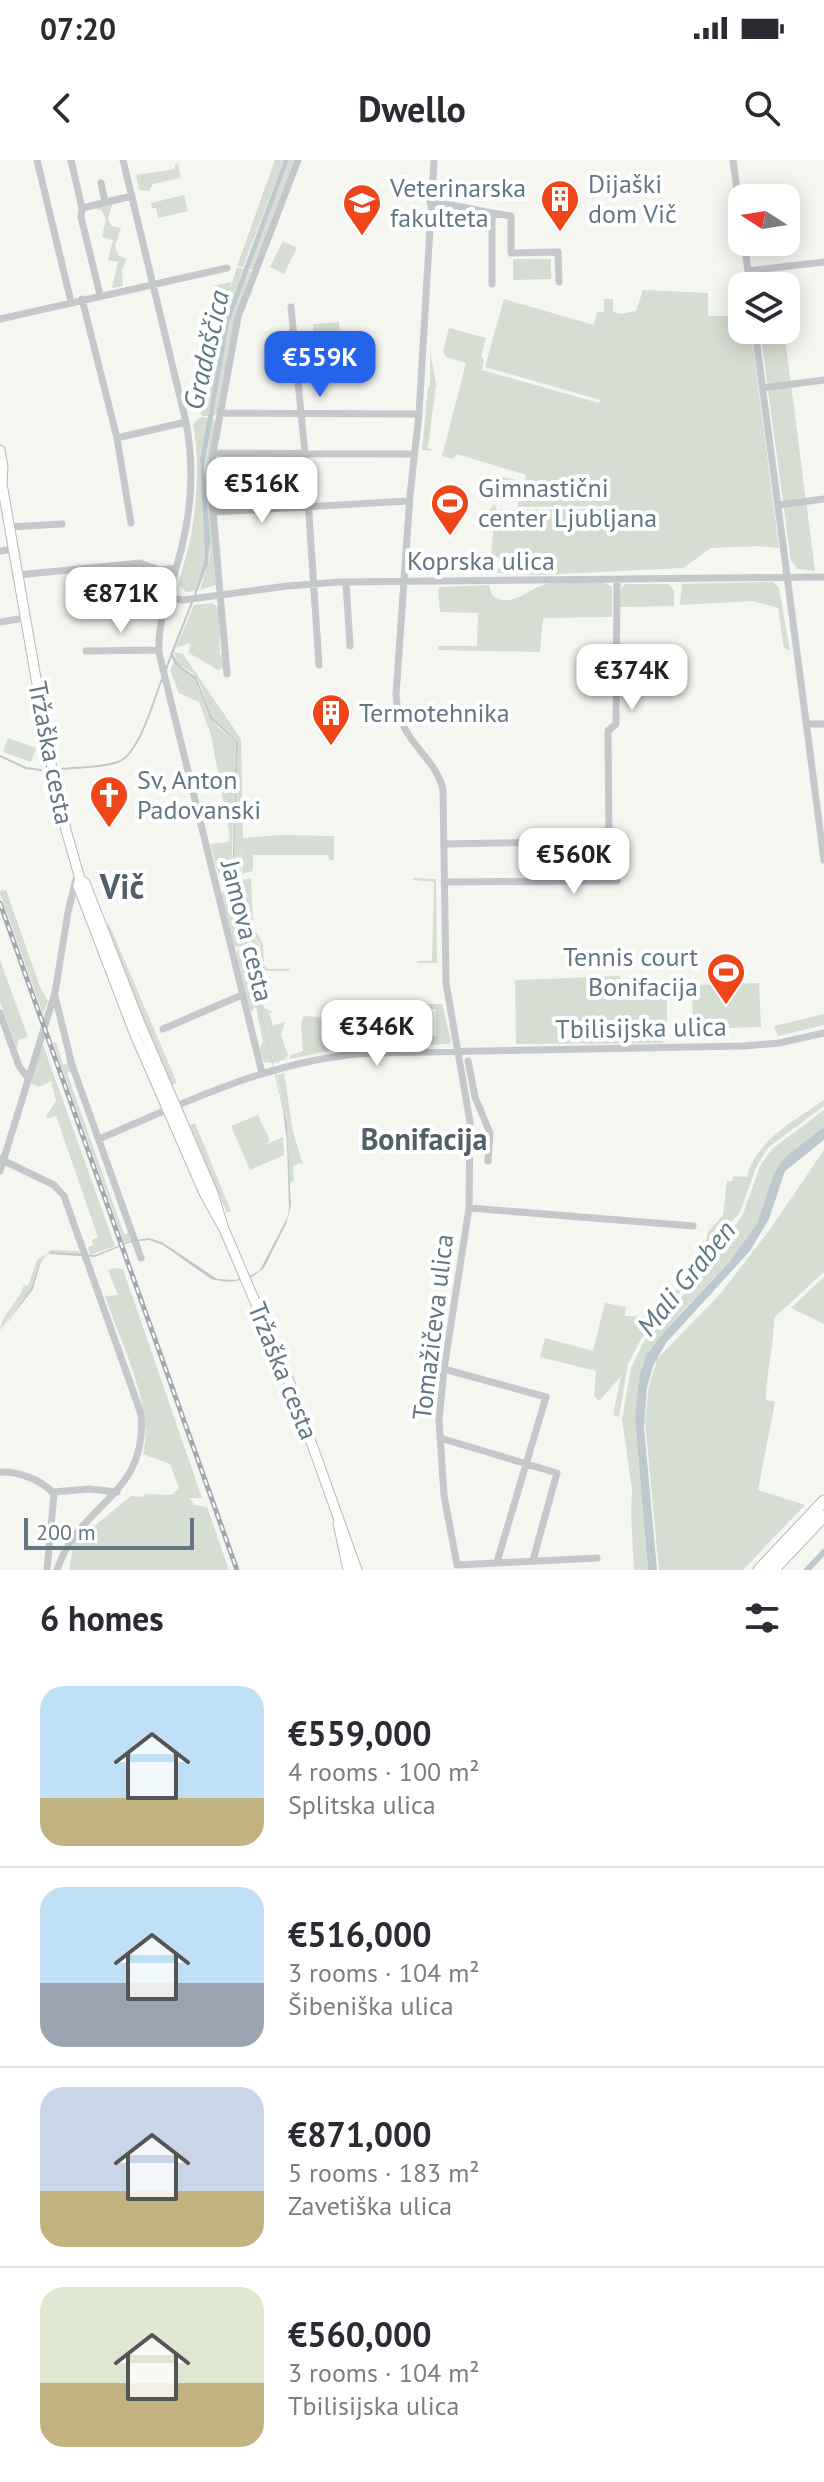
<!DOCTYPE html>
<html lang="en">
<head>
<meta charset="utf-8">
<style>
  :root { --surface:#fff; --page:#f2f2f3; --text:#2b2b33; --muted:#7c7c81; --line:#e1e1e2; --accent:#2563eb }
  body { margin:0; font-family:"PT Sans",sans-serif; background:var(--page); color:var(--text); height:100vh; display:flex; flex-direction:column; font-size:30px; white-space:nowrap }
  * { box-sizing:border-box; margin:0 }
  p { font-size:26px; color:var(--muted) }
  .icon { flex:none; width:44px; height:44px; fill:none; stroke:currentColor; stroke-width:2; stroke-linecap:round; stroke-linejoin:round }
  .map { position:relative; height:1410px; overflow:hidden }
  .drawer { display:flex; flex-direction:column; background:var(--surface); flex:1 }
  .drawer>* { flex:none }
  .needle { width:52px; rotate:282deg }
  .fabs { position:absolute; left:728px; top:24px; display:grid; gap:16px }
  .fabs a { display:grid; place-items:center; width:72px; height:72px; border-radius:16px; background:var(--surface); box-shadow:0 4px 20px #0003; font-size:40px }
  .scale { position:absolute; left:24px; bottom:20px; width:170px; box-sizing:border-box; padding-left:8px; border:4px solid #627684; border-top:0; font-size:22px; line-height:28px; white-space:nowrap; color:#627684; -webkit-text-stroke:6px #fff; paint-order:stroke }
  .price { position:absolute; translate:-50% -68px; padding:0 18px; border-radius:16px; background:#fff; color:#222; font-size:26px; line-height:52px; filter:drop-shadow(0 2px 4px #0008) }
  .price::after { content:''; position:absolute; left:50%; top:48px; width:24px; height:18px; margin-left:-12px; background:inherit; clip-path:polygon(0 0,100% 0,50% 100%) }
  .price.active { background:var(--accent); color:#fff }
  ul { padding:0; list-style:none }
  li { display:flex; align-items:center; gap:24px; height:200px; padding:0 40px }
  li+li { border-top:2px solid var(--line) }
  li span { display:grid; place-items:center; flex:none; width:224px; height:160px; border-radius:24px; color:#555 }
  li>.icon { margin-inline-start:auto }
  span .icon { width:96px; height:96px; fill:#fffc; stroke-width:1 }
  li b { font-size:34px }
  h2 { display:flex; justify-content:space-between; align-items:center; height:96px; padding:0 40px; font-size:34px }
  .status { display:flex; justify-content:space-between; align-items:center; height:56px; padding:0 40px; background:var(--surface); direction:ltr }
  .status svg { height:22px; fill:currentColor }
  header { display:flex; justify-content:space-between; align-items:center; height:104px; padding:0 40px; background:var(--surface); font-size:36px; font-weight:600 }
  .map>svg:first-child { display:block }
</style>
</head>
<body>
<div class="status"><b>07:20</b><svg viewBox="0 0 49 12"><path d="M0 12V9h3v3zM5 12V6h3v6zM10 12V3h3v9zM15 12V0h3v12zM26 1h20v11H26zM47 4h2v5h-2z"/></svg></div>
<header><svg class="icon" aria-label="back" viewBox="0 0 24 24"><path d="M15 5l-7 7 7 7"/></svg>Dwello<svg class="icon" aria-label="search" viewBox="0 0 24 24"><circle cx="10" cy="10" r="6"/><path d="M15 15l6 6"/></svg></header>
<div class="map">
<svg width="824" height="1410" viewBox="0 0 824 1410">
  <rect width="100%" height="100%" fill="#f6f6f1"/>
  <path fill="#d6ddd2" d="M275,0H284L243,107L237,106Z
    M289,0H294L252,110L248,109Z
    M178,4L181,18L153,24L149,31L139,30L136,15L175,9V5Z
    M184,35L188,51L158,58L156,48H152L151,43Z
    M113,42L108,59L112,66L121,68L115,86L119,96L127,99L122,110L123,126L112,128L118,102L108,100L113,80L102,77L106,59L101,50L92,48Z
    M283,81L297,88L284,114L270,107Z
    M513,99H551V119L513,120Z
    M237,107L243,109L226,157L208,256H202L198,249L207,247L223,150H218L213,126L231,122L230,129Z
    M247,110L251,112L234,160L217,254L212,257L229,163Z
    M643,130L708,133V156H741L742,137V170H751L779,388L760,386L711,388L683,408L539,415L496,413L497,409L502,407V398L494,397L491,393L495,354L487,353L494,344L504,363L499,350L613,349L612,346L518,347V331L500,327L501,317L521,321L520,331L612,329H523L526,315L457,294L452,299L442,296L466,203L446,197L443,192L449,168L486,178L481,196L484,200L482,210L599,243L600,240L485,207L504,139L594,165L597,152H604V139H613V152L621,154L636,151Z
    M339,162L342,201V186L351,185L353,203L316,206L313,164Z
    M760,170H784L815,411L798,409L791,401Z
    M430,192L436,224L428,288L435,291L422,290L428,227L430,226Z
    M201,257L208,258L200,300L205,398L195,431L186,432L179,425C181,409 188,393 191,376C197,340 200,300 193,264Z
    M212,258L216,262L208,324L216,425L200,430L210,396L204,317Z
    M758,422H773L779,428L790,491L784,488L778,448L753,441L680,445L682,424Z
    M605,423L612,427V457L543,458L540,492L438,490V486H477L478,453L440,452L438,429L441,427L489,425L492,435C510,450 528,429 546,424C564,420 587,423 605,423Z
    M625,424H669L674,431V446L620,447L621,429Z
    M212,443L219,448L220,495L222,494L223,510L220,507V511L189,493L190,483L176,488L194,445Z
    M174,492L183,494L241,579L243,678L280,675L334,676V700H329L328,695H253V711L242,714V679L241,712L233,716L238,582L212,557L199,522L193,513L179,505Z
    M174,501L194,517L208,554L218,567L236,582L231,716L222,717L218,713L210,684L228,682L230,677L211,575L199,542L179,533L170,510Z
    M8,578L36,588L31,602L3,592Z
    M251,718L253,767L263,783L264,805L268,809H287L288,805L289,811H264L259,806L260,784L251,774L242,720Z
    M413,718L436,719L437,803H417V801H432L434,722L413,720V724Z
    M238,722L241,725L250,775L259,784V789L251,781L246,784L233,723Z
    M232,724L245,785L235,787L222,735L224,729Z
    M6,730L40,827L48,841L43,854L0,733V731Z
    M109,764L177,923L170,926L105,766Z
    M252,787L264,848L274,853H269L273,866L285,862L281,875L288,895L286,899L274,903L247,788Z
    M246,788L273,903L263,902L260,888L263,882L256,847L251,852L236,791Z
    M0,800L28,877L18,880L17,889L0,842Z
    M620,816V826H667V876L662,882L667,883L517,885L646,883L516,884L515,820Z
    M759,823L761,867L693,869L692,825Z
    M420,844H442L451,881L449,884L344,888L289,899L291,895L303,891L301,863L304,856L318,857L338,876H352L356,867L355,859L363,855V870L380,875L436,876V849H423L422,869H417L421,867V847H417Z
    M824,854V865L778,876L774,866Z
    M42,882L115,1086L90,1095L88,1087L93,1085L92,1080L98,1077L56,956L47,959L46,956L56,941L51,921L39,927L30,923Z
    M56,882L63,905L67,904L66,896L71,911L67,913L124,1074L129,1073L130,1081L124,1083L53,883Z
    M284,913L293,972L303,1005L300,1003L293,1006L294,1021L290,1023L287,963L277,915Z
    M824,940V946L769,987L757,1005L740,1052L729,1065L708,1102L659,1155L641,1179L628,1204L619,1257L613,1255L621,1216L599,1241L594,1236L596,1211L540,1197L545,1178L593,1191L605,1143L626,1147L625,1156L652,1157L702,1100L708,1072L723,1055L727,1021H732L733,1016L747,1017C756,980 794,961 824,940Z
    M824,950V967L785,997L774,1013L757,1064L730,1101L675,1159L647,1194L635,1258L648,1410H634L631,1354L632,1330L622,1259L631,1208L644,1181L710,1104L743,1054L760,1006L772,989Z
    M258,955L270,981L265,985L283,977L284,995L250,1010L231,966Z
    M195,963L231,1051L227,1053L190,965Z
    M824,990V1112L774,1158C774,1186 766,1212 766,1240L775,1242L758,1330L805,1345L743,1410H659L645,1262L648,1231L657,1199L721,1133L771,1068Z
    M51,1090L79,1091L81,1096L55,1092L47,1093L39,1103L31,1128L0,1170C2,1153 19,1142 24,1125L28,1126L37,1100Z
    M114,1108L123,1109L202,1338H190L194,1345L207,1347L229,1410H69L74,1383L131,1336L144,1337L145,1334L172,1335L179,1328L170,1304L143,1294C155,1248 120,1181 105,1136L118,1135L108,1110Z
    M824,1117V1164L791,1148Z"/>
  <path fill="#bdc9ce" d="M284,0H289L229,163L204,308L210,379L208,404L173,494L180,506L196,517L212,557L238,582L233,725L287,963L291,1045L286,1064L264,1108L252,1117L236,1121L226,1122L211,1119L163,1085L149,1080L131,1082L95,1097L49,1094L41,1101L33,1129L0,1172L31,1128L40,1101L51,1092L95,1095L130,1081L149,1078L162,1082L217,1119L235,1120L252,1115L260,1110L287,1058L289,1049L287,983L283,949L232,724L236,582L210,558L195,519L177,506L170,495L195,432L205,398L200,300L226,157Z
    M824,967V980L785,1011L769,1059L750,1091L666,1183L653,1206L647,1228L644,1267L657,1410H648L635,1258L640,1214L647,1194L666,1170L730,1101L757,1064L774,1013L785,997Z"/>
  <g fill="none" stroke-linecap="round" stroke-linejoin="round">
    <path stroke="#bdc9ce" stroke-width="2" d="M166,509L171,496
      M0,596L26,608L41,610
      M61,609C79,607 101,608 118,602C139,595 154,539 162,519"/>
    <path stroke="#bdc9ce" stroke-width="6" d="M807,1410L824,1392"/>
    <defs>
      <path id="major" d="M0,290L3,307L2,324L51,604L66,670L80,719L78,726L135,875L204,1033L224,1069
        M80,719L85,723L139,861L213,1033L224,1069L291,1226L357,1410
        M338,1363L348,1410"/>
      <path id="highway" d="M759,1410L824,1341
        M773,1410L824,1356"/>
    </defs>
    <use href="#major" stroke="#b5babd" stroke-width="11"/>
    <use href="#highway" stroke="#b6babd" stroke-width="13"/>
    <path stroke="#c4c8cb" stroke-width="7" d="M37,0L71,142
      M71,0L82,48L81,57L100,135
      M123,0L186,262C194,305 192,348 181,390C173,423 157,458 159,493L262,913
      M434,0L419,254L410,335L396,535C399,584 433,592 443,629L446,823L470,962L469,1048L444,1209L439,1260L444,1335L457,1405L597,1398
      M733,0L742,67
      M101,23L105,42
      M430,42C458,45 483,52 511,56V93L558,92L559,122
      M82,48L132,36
      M744,82L750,126
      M748,111L824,102
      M492,124V54
      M82,139L117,278L186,262
      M291,147L305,294L319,505
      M0,159L227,108
      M755,170L824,700
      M763,228L824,220
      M220,253L419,254
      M117,278L131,363
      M213,293L414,294
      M778,345L824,339
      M214,352L409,341
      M9,367L62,364
      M0,391L13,389
      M18,415L140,403L159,410L176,408
      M346,422L350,486
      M168,438L183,440L287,426L340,422L824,417
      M0,462L25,458
      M86,491L159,490
      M227,514L211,327L213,293L238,157L298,0
      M806,564H824
      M609,681L608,571L616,564L617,420
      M444,684L609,681L615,684L617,721L444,722
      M55,836L72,905L141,1098
      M0,853L19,906L27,917
      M163,869L242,835
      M468,901L475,937L490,973L488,1001
      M99,979C186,942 275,898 372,893L744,886L779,883L824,873
      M0,999L54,1025L64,1036L141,1254C148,1337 80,1341 57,1410
      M0,1011L55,833L68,752L76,719
      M469,1048L693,1066
      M444,1209L546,1237L497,1402
      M440,1278L557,1313L533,1400
      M0,1312C18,1311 42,1320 54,1334L47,1410
      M53,1332L89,1329L117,1332"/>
    <use href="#major" stroke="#fff" stroke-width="9"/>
    <use href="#highway" stroke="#fff" stroke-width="11"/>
    <defs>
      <path id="rail" d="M0,743L237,1410"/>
    </defs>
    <use href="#rail" stroke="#a2a9ae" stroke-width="5"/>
    <use href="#rail" stroke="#fff" stroke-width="2" stroke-dasharray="6" stroke-linecap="butt"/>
  </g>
  <defs>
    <symbol id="building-pin" viewBox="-11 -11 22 30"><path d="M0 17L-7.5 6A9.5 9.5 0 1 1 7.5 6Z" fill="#ee4519" stroke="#fff"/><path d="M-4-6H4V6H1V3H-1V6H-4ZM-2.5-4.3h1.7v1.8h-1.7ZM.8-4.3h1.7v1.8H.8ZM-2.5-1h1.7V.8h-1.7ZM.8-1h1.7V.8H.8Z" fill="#fff"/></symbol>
    <symbol id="university-pin" viewBox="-11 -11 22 30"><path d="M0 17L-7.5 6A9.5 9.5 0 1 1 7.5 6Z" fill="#ee4519" stroke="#fff"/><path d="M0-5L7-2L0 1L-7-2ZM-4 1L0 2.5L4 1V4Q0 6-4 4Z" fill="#fff"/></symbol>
    <symbol id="stadium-pin" viewBox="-11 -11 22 30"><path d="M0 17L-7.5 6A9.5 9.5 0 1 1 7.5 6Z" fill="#ee4519" stroke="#fff"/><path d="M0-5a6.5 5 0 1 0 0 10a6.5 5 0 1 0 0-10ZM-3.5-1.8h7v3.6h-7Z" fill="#fff"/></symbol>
    <symbol id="church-pin" viewBox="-11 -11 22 30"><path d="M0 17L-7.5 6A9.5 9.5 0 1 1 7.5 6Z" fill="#ee4519" stroke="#fff"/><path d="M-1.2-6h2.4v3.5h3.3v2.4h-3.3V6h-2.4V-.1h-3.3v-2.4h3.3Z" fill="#fff"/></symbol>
  </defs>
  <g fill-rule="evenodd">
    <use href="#building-pin" x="538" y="17" width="44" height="60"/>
    <use href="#university-pin" x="340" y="21" width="44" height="60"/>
    <use href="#stadium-pin" x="428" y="321" width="44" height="60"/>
    <use href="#building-pin" x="309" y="531" width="44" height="60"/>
    <use href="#church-pin" x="87" y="613" width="44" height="60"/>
    <use href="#stadium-pin" x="704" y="790" width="44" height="60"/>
  </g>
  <g text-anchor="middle" stroke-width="8" stroke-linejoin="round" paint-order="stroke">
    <g font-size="26" fill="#627684" stroke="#fff" text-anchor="start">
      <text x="588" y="33">Dijaški<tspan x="588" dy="30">dom Vič</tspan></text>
      <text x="390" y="37">Veterinarska<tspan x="390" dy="30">fakulteta</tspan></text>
      <text x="478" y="337">Gimnastični<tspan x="478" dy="30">center Ljubljana</tspan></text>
      <text x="359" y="562">Termotehnika</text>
      <text x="137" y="629">Sv, Anton<tspan x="137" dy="30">Padovanski</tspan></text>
      <text x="698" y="806" text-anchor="end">Tennis court<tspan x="698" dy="30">Bonifacija</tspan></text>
    </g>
    <g font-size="26" fill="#627684" stroke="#fff">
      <text x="481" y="410">Koprska ulica</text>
      <text transform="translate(51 593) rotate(79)" y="9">Tržaška cesta</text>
      <text transform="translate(247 771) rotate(76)" y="9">Jamova cesta</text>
      <text transform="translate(641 868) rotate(-1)" y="9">Tbilisijska ulica</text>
      <text transform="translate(433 1167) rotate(-83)" y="9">Tomažičeva ulica</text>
      <text transform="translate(283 1211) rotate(68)" y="9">Tržaška cesta</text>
    </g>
    <g font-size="28" font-style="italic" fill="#5e7982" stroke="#fff">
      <text transform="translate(206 190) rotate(-77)" y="10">Gradaščica</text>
      <text transform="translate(686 1118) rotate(-51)" y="10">Mali Graben</text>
    </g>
    <g font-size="30" font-weight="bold" fill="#515f69" stroke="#fff">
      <text x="424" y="990">Bonifacija</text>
    </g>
    <g font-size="34" font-weight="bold" fill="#515f69" stroke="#fff">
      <text x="122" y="739">Vič</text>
    </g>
  </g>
</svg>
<div class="fabs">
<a><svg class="needle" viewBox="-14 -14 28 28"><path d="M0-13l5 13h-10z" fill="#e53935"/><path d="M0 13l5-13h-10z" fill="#7c7c81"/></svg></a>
<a><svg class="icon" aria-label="layers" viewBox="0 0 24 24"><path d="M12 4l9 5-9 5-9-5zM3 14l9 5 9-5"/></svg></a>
</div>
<div class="scale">200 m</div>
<b class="price active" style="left:320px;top:239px">€559K</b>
<b class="price" style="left:262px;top:365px">€516K</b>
<b class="price" style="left:121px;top:475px">€871K</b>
<b class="price" style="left:632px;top:552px">€374K</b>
<b class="price" style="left:574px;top:736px">€560K</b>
<b class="price" style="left:377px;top:908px">€346K</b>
</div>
<section class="drawer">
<h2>6 homes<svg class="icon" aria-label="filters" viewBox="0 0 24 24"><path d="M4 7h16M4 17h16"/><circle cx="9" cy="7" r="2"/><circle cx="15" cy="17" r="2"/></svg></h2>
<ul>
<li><span style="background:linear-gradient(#bfe0f5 70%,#c2b280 0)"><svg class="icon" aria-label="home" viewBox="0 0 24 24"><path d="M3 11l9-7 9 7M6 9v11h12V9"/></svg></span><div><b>€559,000</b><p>4 rooms · 100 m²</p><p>Splitska ulica</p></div></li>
<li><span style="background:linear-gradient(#bfe0f5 60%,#9aa5b1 0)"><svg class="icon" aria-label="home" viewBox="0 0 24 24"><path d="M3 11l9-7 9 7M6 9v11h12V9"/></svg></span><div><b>€516,000</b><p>3 rooms · 104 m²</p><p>Šibeniška ulica</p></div></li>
<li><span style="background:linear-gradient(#c9d6e8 65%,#c2b280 0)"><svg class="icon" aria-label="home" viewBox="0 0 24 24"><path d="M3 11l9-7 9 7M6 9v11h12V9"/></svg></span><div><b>€871,000</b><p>5 rooms · 183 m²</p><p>Zavetiška ulica</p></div></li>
<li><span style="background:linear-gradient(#dfe7d0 60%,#c2b280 0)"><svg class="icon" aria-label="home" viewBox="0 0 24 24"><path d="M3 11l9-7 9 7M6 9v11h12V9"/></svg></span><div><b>€560,000</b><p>3 rooms · 104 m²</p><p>Tbilisijska ulica</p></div></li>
</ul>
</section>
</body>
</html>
